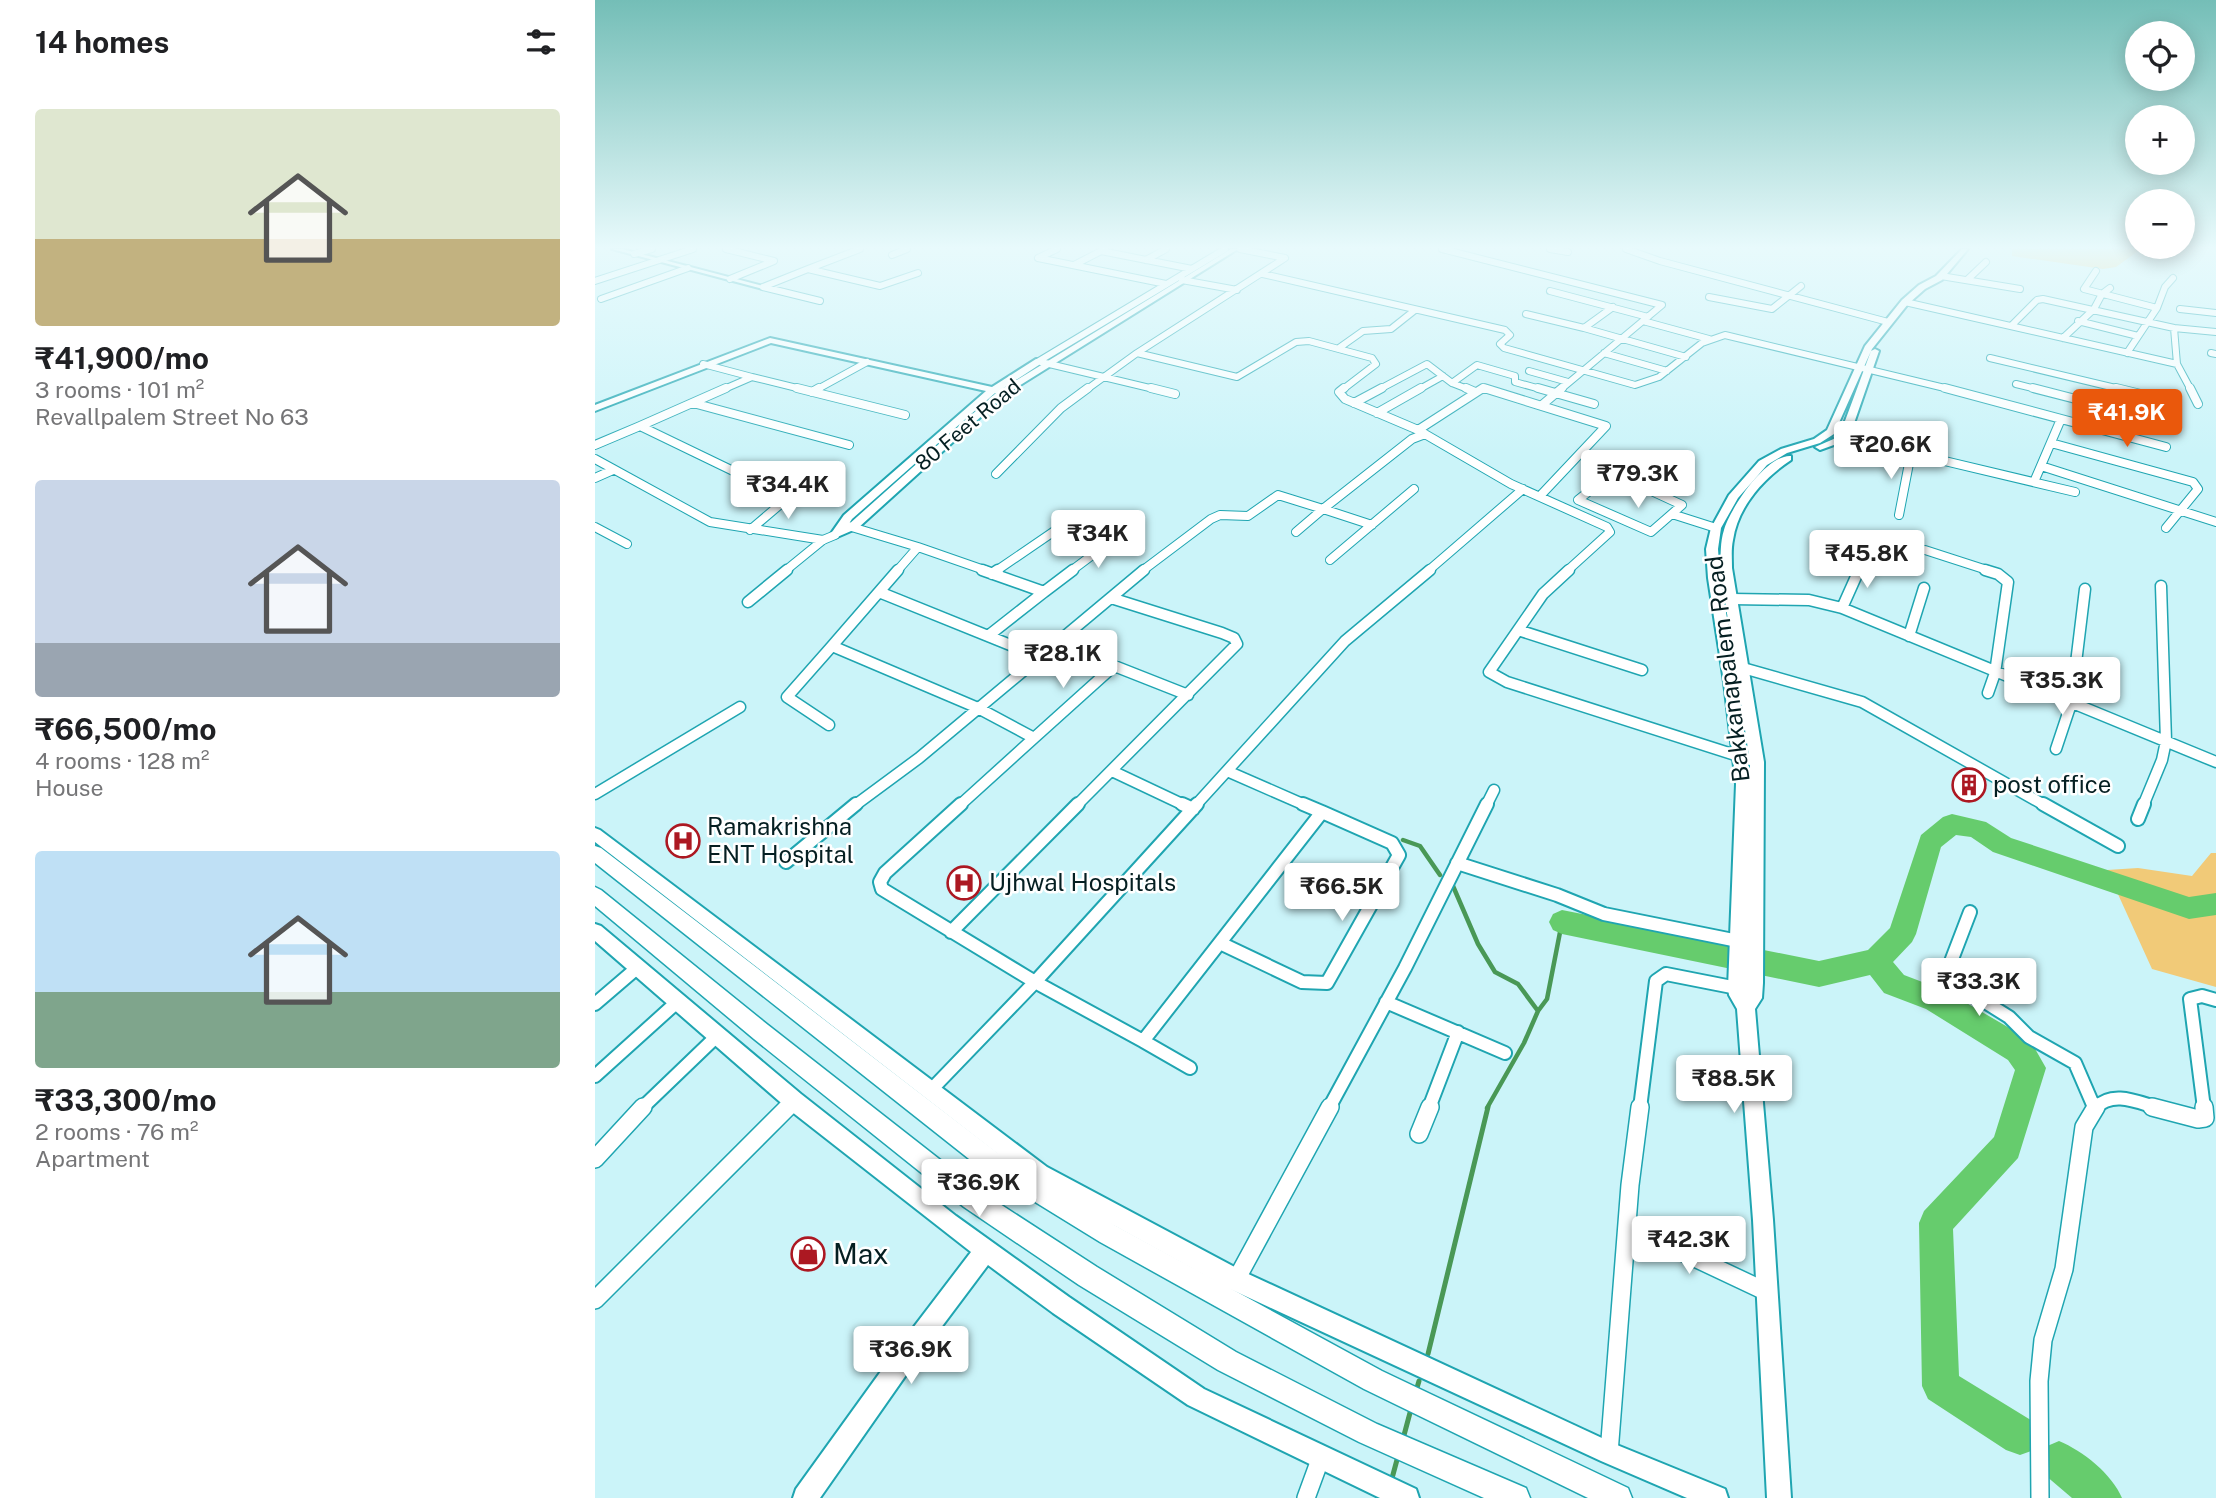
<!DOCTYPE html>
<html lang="en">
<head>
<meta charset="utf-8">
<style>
  :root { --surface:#fff; --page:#f6f6f6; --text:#202124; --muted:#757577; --accent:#ea580c }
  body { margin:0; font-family:"Public Sans",sans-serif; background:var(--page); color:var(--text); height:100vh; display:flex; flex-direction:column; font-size:26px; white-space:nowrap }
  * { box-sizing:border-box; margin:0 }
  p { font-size:23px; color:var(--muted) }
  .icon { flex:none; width:38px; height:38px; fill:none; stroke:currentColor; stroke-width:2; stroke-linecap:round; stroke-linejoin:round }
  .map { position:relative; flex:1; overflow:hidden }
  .drawer { display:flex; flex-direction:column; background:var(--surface); width:595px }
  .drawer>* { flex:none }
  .buttons { position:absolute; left:1530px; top:21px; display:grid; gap:14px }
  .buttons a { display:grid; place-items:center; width:70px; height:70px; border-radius:50%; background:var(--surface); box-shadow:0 4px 18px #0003; font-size:35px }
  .price { position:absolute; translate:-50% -60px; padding:0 16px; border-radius:7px; background:#fff; color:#222; font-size:23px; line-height:46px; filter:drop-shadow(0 2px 4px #0008) }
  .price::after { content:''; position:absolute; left:50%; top:42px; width:21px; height:16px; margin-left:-10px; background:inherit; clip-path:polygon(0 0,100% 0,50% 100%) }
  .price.selected { background:var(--accent); color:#fff }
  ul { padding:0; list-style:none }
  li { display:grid; align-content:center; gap:14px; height:371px; padding:0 35px }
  li span { display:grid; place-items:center; height:217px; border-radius:7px; color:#555 }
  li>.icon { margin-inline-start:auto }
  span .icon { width:126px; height:126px; fill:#fffc; stroke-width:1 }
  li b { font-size:30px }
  h2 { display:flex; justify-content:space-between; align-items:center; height:84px; padding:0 35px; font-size:30px }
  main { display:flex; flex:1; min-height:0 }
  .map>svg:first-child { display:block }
</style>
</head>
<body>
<main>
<section class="drawer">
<h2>14 homes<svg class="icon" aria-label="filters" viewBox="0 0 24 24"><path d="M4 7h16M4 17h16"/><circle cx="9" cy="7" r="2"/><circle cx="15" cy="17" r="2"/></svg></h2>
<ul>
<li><span style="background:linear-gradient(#dfe7d0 60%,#c2b280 0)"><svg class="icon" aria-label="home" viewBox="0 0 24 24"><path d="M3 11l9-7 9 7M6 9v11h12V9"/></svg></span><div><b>₹41,900/mo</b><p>3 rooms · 101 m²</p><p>Revallpalem Street No 63</p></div></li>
<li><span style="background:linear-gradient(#c9d6e8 75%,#9aa5b1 0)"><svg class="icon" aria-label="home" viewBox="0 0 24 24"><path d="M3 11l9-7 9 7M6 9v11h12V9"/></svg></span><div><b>₹66,500/mo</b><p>4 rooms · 128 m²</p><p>House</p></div></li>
<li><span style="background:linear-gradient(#bfe0f5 65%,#7fa58c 0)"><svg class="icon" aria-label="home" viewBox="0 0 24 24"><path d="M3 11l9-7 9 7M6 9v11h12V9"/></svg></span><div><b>₹33,300/mo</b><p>2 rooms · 76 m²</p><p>Apartment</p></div></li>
</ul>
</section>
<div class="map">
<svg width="1621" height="1498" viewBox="0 0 1621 1498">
  <rect width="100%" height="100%" fill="#cbf4f9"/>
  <path fill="#f1ca78" d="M1417,249H1546L1521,267L1508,269L1417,256Z
    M1616,853H1621V987L1557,969L1512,870L1543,868L1597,876Z"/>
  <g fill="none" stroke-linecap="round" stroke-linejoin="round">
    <path stroke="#499856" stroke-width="4.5" d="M808,840L825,846L845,875
      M858,886L883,944L900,972L923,984L943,1011L952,999L967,922
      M892,1108L929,1043L943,1011"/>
    <path stroke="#499856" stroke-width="5" d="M833,1354L893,1107
      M821,1391L824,1381
      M808,1439L816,1409
      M796,1482L803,1456"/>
    <path fill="#66cc6d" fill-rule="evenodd" d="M1357,814L1391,822L1416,838L1594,897L1621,893V915L1594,919L1398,852L1376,837L1361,835L1346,847L1321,934L1317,942L1298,962L1309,975L1351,991L1435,1040L1451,1068L1423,1158L1358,1229L1364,1376L1439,1422L1444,1436L1439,1450L1425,1455L1411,1450L1333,1399L1327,1386L1324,1223L1329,1211L1399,1137L1420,1070L1413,1060L1331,1009L1289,993L1275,975L1224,987L967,934L958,930L954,922L958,914L967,910L1224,961L1273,950L1295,928L1326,835L1348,817Z
      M1464,1441C1488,1451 1517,1474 1527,1498H1477L1450,1475L1444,1461L1450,1447Z"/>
  </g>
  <path fill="#67dbcd" d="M1370,769L1383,778L1377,792L1359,778Z"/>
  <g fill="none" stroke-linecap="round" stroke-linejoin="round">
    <defs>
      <path id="street-far4" d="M131,249L179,261L135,279
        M265,249L213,269L285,286L323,273
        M847,249L1067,305L965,390
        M955,249L973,252
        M1031,249L1065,261L1293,322
        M506,251L597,269
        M39,254L57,249
        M297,255L312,249
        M443,258L571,284
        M443,258L462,249
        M551,260L571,249
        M479,265L510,249
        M1501,271L1489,289L1562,308
        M668,274L910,330L915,335L905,344L909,348L1040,385L1064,377L1107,343L1130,335L1358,390
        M1346,276L1425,289
        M587,280L642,290
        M1372,280L1391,262
        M0,281L98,249
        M168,287L225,301
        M168,287L213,269
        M955,291L1053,317
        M1114,297L1177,309L1206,286
        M6,299L93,268
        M1310,302L1582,364L1579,328L1621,332
        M1585,309L1621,313
        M931,314L989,328L1018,307
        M1048,321L1114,339
        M1483,321L1543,336
        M1416,326L1442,300L1448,299L1579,328
        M989,328L1091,357
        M1468,338L1499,309L1507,294L1515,288
        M744,348L768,331L796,329L820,310
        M542,353L690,258L645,249
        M1009,353L1072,371
        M1532,353L1562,308L1570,287L1578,278
        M1616,353L1621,354
        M1395,358L1529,390
        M444,361L630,249
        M446,362L563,390
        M108,364L157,377
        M1582,364L1596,390
        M934,371L973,382
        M857,383L882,365L920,376V382L949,390
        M1421,384L1445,390
        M127,390L157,377L210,390
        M221,390L272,362
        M491,390L542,353L642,377L701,342L714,341L777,358L781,364L747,390
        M783,390L832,364L857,383L875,390
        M823,390L848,376
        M885,390H895"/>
      <path id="street-far3" d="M202,388L310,415
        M556,388L580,394
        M749,388L744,392L750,399L823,430L916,484L1012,527L1015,532L972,571
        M871,388L880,392
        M889,388L1011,426L945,496
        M943,388L999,404
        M1350,388L1571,447
        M1438,388L1566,421
        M1521,388L1566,399
        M1595,388L1603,404
        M217,392L224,388
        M98,403L254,445
        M759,403L787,388
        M947,405L967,388
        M782,413L826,388
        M45,426L131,388
        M823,430L888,388
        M1244,440L1316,453L1480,492
        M1456,443L1598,482L1603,489L1571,528
        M0,445L45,426L188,495V502L155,530
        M0,459L115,522L228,540
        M1446,466L1621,522
        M401,474L466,408L493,388
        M0,478L18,470
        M1007,481L983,500L1056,532L1087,505L1048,487
        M1439,482L1466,419
        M1077,514L1121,528
        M1304,515L1316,453
        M250,525L323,547L302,571
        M0,527L32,544
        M701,532L728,509L777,525
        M323,547L392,571
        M1330,550L1395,571
        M735,560L819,489
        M190,571L228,540L240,535
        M401,571L480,517
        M476,571L540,523
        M547,571L616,519L625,515L653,516L683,495L728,509L817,439L830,434
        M833,571L928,489
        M1263,571L1268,561"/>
      <path id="street-far2" d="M303,570L237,646L383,708L439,738L364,806
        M387,570L449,592L393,636
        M974,570L948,594L894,672L912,682L1162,762
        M1390,570L1403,574L1413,582L1400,673L1393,693
        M397,574L403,570
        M284,592L445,657
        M449,592L478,570
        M1136,599L1214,600L1247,608L1621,762
        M153,602L192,570
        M1247,608L1264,570
        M923,630L1047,670
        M1314,636L1329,588
        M461,643L593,695
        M1148,668L1267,702L1451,806
        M234,725L192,697L237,646
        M439,738L519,666
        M1461,749L1476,704L1490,589
        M517,771L591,806
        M632,771L712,806
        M0,794L145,707
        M259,806L324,758L549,570
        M481,806L642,644L639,638L627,633L516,598
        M600,806L750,641L835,570
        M891,806L899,790
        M1548,806L1567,760L1571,741L1566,586"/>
      <path id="street-far1" d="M587,804L598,809
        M602,804L440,982L548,1041L727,812L708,804
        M1448,804L1523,846
        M1543,819L1549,804
        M191,862L261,804
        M862,863L962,895L1009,914L1143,941
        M1375,912L1352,972L1355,980L1414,1017L1434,1037L1480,1063L1499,1107
        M356,932L483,804
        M625,943L707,982L732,983L804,855L797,843L727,812
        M791,1002L910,1053
        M0,1004L42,968
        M548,1041L595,1068
        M0,1076L81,1003
        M336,1090L440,982L287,889L285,882L290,873L366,804
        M47,1108L123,1035
        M192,1108L199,1101
        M734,1108L810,968L892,804
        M834,1108L863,1032
        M1045,1108L1061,981L1071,974L1142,988
        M1500,1108C1518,1090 1542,1102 1563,1108
        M1609,1108L1595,999L1607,996L1621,1000"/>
      <path id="street" d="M1557,1107L1603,1119L1610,1118L1609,1107
        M824,1134L835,1107
        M0,1159L48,1107
        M1032,1226L1172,1292
        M641,1280L735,1107
        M0,1300L193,1107
        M1014,1453L1035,1185L1045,1107
        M711,1498L726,1457
        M1445,1498L1444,1381L1448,1340L1469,1269L1489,1127L1501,1107"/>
      <path id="secondary" d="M17,249H27L172,287L168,289Z
        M636,249H643L411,394L263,528L240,538L235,535L249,515L391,391L176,343L0,411V405L175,338L397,387L441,359H447V363L407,389ZM400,393H401L253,525L257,519Z
        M1367,249H1373L1347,280L1330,289L1313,304L1277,349L1276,351L1280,349L1284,351L1257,429L1247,442L1225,450L1220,447L1241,438L1247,429L1276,351L1239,434L1225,443L1192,453L1172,465L1143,498L1126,528L1123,549L1125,578L1143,682L1155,779V762L1125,568C1126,555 1125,542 1129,530C1135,508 1172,454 1196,456V460C1169,478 1143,506 1138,540C1136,549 1137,559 1137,568L1169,762L1168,983L1167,998L1160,1009L1178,1220L1196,1498H1172L1158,1220L1142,1009L1134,995L1133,988L1141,784L1129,682L1113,578L1111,549L1116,528L1134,495L1164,461L1186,449L1219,439L1232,430L1270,346L1307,300L1324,285L1341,276Z
        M0,828L5,830L452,1167L649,1272L1022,1445L1130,1489L1133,1498H1092L1006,1461L633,1288L438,1181L0,842Z
        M0,924L6,926L206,1094L361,1216L474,1297L609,1389L821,1489L824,1498H785L593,1405L458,1313L393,1265L318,1365L225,1498H198L201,1489L302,1349L376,1252L192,1108L0,941Z"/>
      <path id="primary" d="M0,846L6,848L404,1154L521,1226L787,1371L1033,1488L1037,1498H993L769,1389L505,1242L388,1170L0,863Z
        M0,887L6,890L173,1025L385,1191L502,1267L641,1352L782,1424L931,1488L935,1498H889L764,1442L623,1370L484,1285L369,1207L159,1039L0,906Z"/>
    </defs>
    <use href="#street-far4" stroke="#1fa5b1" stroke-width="8"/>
    <use href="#street-far3" stroke="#1fa5b1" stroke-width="10"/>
    <use href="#street-far2" stroke="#1fa5b1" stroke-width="13"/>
    <use href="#street-far1" stroke="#1fa5b1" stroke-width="16"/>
    <use href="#street" stroke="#1fa5b1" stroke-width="20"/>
    <use href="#secondary" stroke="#1fa5b1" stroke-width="4"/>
    <use href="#primary" stroke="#1fa5b1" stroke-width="3"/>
    <use href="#street-far4" stroke="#fff" stroke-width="6"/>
    <use href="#street-far3" stroke="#fff" stroke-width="8"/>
    <use href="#street-far2" stroke="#fff" stroke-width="10"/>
    <use href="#street-far1" stroke="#fff" stroke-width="12"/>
    <use href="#street" stroke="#fff" stroke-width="17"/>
    <use href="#secondary" fill="#fff" fill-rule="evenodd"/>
    <use href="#primary" fill="#fff" fill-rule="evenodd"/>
  </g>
  <linearGradient id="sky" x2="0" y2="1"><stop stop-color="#74beb7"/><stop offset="0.54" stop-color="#e8fafc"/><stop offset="1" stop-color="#e8fafc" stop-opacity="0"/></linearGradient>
  <rect width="1621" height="458" fill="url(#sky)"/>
  <defs>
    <symbol id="building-ring" viewBox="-11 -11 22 22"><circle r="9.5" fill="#fff" stroke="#ac1822" stroke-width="1.5"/><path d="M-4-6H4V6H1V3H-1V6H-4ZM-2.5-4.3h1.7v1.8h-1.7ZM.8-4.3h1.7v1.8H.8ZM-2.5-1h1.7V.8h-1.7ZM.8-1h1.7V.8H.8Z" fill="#ac1822"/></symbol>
    <symbol id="hospital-ring" viewBox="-11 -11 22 22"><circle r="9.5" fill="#fff" stroke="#ac1822" stroke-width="1.5"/><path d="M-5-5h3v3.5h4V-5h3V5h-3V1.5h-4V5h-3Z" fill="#ac1822"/></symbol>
    <symbol id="shop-ring" viewBox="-11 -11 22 22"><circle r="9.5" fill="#fff" stroke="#ac1822" stroke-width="1.5"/><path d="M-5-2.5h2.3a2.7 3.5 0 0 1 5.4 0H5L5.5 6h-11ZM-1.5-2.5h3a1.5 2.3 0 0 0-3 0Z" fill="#ac1822"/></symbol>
  </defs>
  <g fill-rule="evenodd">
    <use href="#building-ring" x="1355" y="766" width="38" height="38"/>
    <use href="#hospital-ring" x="69" y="822" width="38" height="38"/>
    <use href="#hospital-ring" x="350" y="864" width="38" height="38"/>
    <use href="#shop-ring" x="194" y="1235" width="38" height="38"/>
  </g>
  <g text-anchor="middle" stroke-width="5" stroke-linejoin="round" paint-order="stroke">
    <g font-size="21" fill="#051f22" stroke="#fff">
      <text transform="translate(373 425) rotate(-40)" y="7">80 Feet Road</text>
    </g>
    <g font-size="24" fill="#051f22" stroke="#fff">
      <text transform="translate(1133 669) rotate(-97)" y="8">Bakkanapalem Road</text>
    </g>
    <g font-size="24" fill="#051f22" stroke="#fff" text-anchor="start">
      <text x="1398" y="793">post office</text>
      <text x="112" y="835">Ramakrishna<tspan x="112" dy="28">ENT Hospital</tspan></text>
      <text x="394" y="891">Ujhwal Hospitals</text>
    </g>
    <g font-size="28" fill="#051f22" stroke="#fff" text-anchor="start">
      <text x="238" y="1264">Max</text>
    </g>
  </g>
</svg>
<div class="buttons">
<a><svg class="icon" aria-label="locate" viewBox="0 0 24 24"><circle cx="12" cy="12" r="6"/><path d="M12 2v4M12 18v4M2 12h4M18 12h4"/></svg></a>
<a>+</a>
<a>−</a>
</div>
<b class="price selected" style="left:1532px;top:449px">₹41.9K</b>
<b class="price" style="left:1296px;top:481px">₹20.6K</b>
<b class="price" style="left:1043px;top:510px">₹79.3K</b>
<b class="price" style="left:193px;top:521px">₹34.4K</b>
<b class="price" style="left:503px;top:570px">₹34K</b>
<b class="price" style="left:1272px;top:590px">₹45.8K</b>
<b class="price" style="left:468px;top:690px">₹28.1K</b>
<b class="price" style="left:1467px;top:717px">₹35.3K</b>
<b class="price" style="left:747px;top:923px">₹66.5K</b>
<b class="price" style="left:1384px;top:1018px">₹33.3K</b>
<b class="price" style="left:1139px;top:1115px">₹88.5K</b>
<b class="price" style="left:384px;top:1219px">₹36.9K</b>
<b class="price" style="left:1094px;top:1276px">₹42.3K</b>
<b class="price" style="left:316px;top:1386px">₹36.9K</b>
</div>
</main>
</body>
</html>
